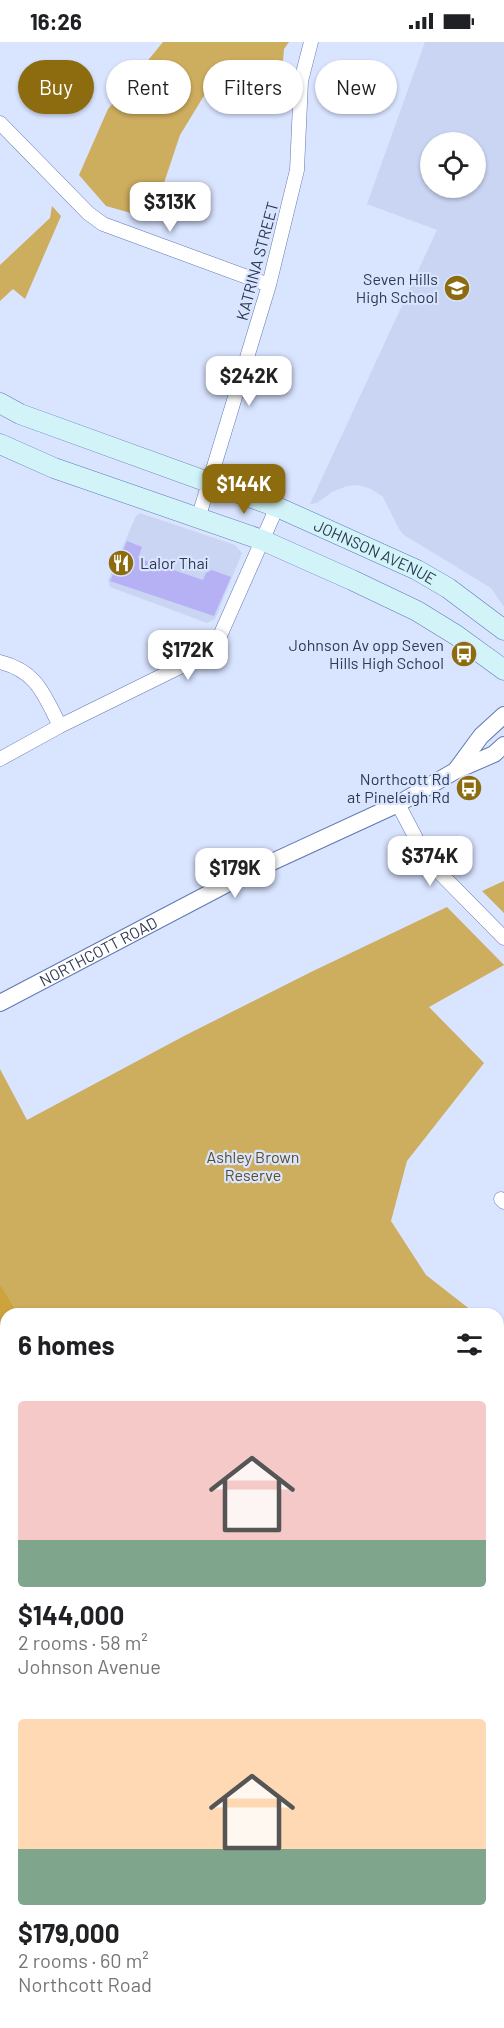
<!DOCTYPE html>
<html lang="en">
<head>
<meta charset="utf-8">
<style>
  :root { --surface:#fff; --page:#f6f6f6; --text:#202124; --muted:#757577; --accent:#8c6c0e }
  body { margin:0; font-family:Barlow,sans-serif; background:var(--page); color:var(--text); height:100vh; display:flex; flex-direction:column; font-size:22px; white-space:nowrap }
  * { box-sizing:border-box; margin:0 }
  p { font-size:20px; color:var(--muted) }
  .icon { flex:none; width:33px; height:33px; fill:none; stroke:currentColor; stroke-width:2; stroke-linecap:round; stroke-linejoin:round }
  .map { position:relative; flex:1; overflow:hidden }
  .side { position:absolute; left:0px; top:1266px; width:504px; height:720px; display:flex; flex-direction:column; background:var(--surface); border-radius:18px 18px 0 0; box-shadow:0 2px 4px #0004 }
  .side>* { flex:none }
  .top-card { position:absolute; left:18px; top:18px; width:468px; height:54px; display:flex; gap:12px }
  .controls { position:absolute; left:420px; top:90px; display:grid; gap:12px }
  .controls a { display:grid; place-items:center; width:66px; height:66px; border-radius:50%; background:var(--surface); box-shadow:0 2px 4px #0004; font-size:30px }
  .price { position:absolute; translate:-50% -51px; padding:0 14px; border-radius:12px; background:#fff; color:#222; font-size:20px; line-height:39px; filter:drop-shadow(0 2px 3px #0008) }
  .price::after { content:''; position:absolute; left:50%; top:36px; width:18px; height:14px; margin-left:-9px; background:inherit; clip-path:polygon(0 0,100% 0,50% 100%) }
  .price.on { background:var(--accent); color:#fff }
  ul { padding:0; list-style:none }
  li { display:grid; align-content:center; gap:12px; height:318px; padding:0 18px }
  li span { display:grid; place-items:center; height:186px; border-radius:6px; color:#555 }
  li>.icon { margin-inline-start:auto }
  span .icon { width:108px; height:108px; fill:#fffc; stroke-width:1 }
  li b { font-size:26px }
  h2 { display:flex; justify-content:space-between; align-items:center; height:72px; padding:0 18px; font-size:26px }
  .tag { padding:0 21px; border-radius:27px; background:var(--surface); box-shadow:0 2px 4px #0004; font-size:21px; line-height:54px }
  .tag.on { background:var(--accent); color:#fff }
  .status { display:flex; justify-content:space-between; align-items:center; height:42px; padding:0 30px; background:var(--surface); direction:ltr }
  .status svg { height:16px; fill:currentColor }
  .map>svg:first-child { display:block }
</style>
</head>
<body>
<div class="status"><b>16:26</b><svg viewBox="0 0 49 12"><path d="M0 12V9h3v3zM5 12V6h3v6zM10 12V3h3v9zM15 12V0h3v12zM26 1h20v11H26zM47 4h2v5h-2z"/></svg></div>
<div class="map">
<svg width="504" height="1986" viewBox="0 0 504 1986">
  <rect width="100%" height="100%" fill="#d9e4ff"/>
  <path fill="#c9d5f2" fill-rule="evenodd" d="M425,0H504V565L491,546L404,493L399,487L383,455L371,447L359,443L347,444L332,450L317,461L310,462L437,188L367,162ZM430,100H476V146H430Z
    M140,471L235,503L242,511L215,577L207,581L110,545L108,538L136,474Z"/>
  <path fill="#cdad5e" d="M163,0H289L284,7L281,42L216,34L180,93L152,177L106,164L79,133L108,67Z
    M52,164L61,174L25,257L13,247L0,259V223L50,176Z
    M504,839V871L482,849Z
    M447,865L504,923L429,965L484,1021L407,1119L391,1179L426,1233L476,1272H6V1439L0,1426V1027L27,1078L184,994L311,930Z
    M498,1288L504,1291V1832L498,1822Z"/>
  <path fill="#cca43b" d="M0,1243L18,1272H6V1405L0,1395Z
    M504,1489V1532L498,1535V1492Z"/>
  <g fill="none" stroke-linecap="round" stroke-linejoin="round">
    <path stroke="#b972b8" stroke-width="4.5" d="M0,1311L6,1320
      M498,1479L504,1475"/>
  </g>
  <path fill="#b6b1f5" d="M127,499L142,505L138,516L203,538L206,531L212,528L231,535L214,574L110,539Z"/>
  <g fill="none" stroke-linecap="round" stroke-linejoin="round">
    <defs>
      <path id="minor" d="M0,81L88,171L103,182L269,243
        M198,477L269,243L297,128L301,39L311,0
        M0,620C37,629 44,653 60,684
        M0,717L60,684L196,617L219,596L277,465
        M398,762L421,806L432,823L504,896
        M501,1157L504,1160
        M0,1615L6,1621
        M0,1864L6,1868
        M0,1981L6,1976
        M387,1986L392,1980"/>
      <g id="tertiary">
        <path d="M456,728L481,694L504,673"/>
        <path id="s1" d="M0,961L246,832L398,762L455,729L494,712L504,703"/>
      </g>
      <g id="secondary">
        <path id="s2" d="M0,361L20,372L277,465L417,528L448,546L504,588"/>
        <path d="M0,402L54,426L262,498L352,538L417,569L456,593L504,628"/>
      </g>
    </defs>
    <use href="#minor" stroke="#6178b4" stroke-width="15"/>
    <use href="#tertiary" stroke="#6178b4" stroke-width="18"/>
    <use href="#secondary" stroke="#6178b4" stroke-width="21"/>
    <use href="#minor" stroke="#fff" stroke-width="14"/>
    <use href="#tertiary" stroke="#fff" stroke-width="16"/>
    <use href="#secondary" stroke="#d2f4f9" stroke-width="20"/>
  </g>
  <defs>
    <symbol id="school-disc" viewBox="-11 -11 22 22"><circle r="9.5" fill="#8c6c0e" stroke="#d9e4ff"/><path d="M0-5L7-2L0 1L-7-2ZM-4 1L0 2.5L4 1V4Q0 6-4 4Z" fill="#fff"/></symbol>
    <symbol id="restaurant-disc" viewBox="-11 -11 22 22"><circle r="9.5" fill="#8c6c0e" stroke="#d9e4ff"/><path d="M-5-6h1v4h1v-4h1v4h1v-4h1v5L-1.5 .5V6h-2V.5L-5-1ZM5-6V6H3V1.5H1.5Q1.5-4 5-6Z" fill="#fff"/></symbol>
    <symbol id="bus-disc" viewBox="-11 -11 22 22"><circle r="9.5" fill="#8c6c0e" stroke="#d9e4ff"/><path d="M-5-6H5V4H4V6H2V4H-2V6H-4V4H-5ZM-3.5-4V0h7V-4ZM-3.5 1.2v1.5H-2V1.2ZM2 1.2v1.5H3.5V1.2Z" fill="#fff"/></symbol>
  </defs>
  <g fill-rule="evenodd">
    <use href="#school-disc" x="442" y="231" width="30" height="30"/>
    <use href="#restaurant-disc" x="106" y="506" width="30" height="30"/>
    <use href="#bus-disc" x="449" y="597" width="30" height="30"/>
    <use href="#bus-disc" x="454" y="731" width="30" height="30"/>
  </g>
  <g text-anchor="middle" stroke-width="4.5" stroke-linejoin="round" paint-order="stroke">
    <g font-size="16" fill="#2f3953" stroke="#d9e4ff">
      <text transform="translate(257 219) rotate(-75)" y="6">KATRINA STREET</text>
      <text dy="6" stroke="none"><textPath href="#s2" startOffset="404">JOHNSON AVENUE</textPath></text>
      <text dy="6" stroke="none"><textPath href="#s1" startOffset="111">NORTHCOTT ROAD</textPath></text>
    </g>
    <g font-size="16" fill="#2f3953" stroke="#d9e4ff" text-anchor="end">
      <text x="438" y="243">Seven Hills<tspan x="438" dy="18">High School</tspan></text>
      <text x="140" y="527" text-anchor="start">Lalor Thai</text>
      <text x="444" y="609">Johnson Av opp Seven<tspan x="444" dy="18">Hills High School</tspan></text>
      <text x="450" y="743">Northcott Rd<tspan x="450" dy="18">at Pineleigh Rd</tspan></text>
    </g>
    <g font-size="16" fill="#5f4e24" stroke="#d9e4ff">
      <text x="253" y="1121">Ashley Brown<tspan x="253" dy="18">Reserve</tspan></text>
    </g>
  </g>
</svg>
<div class="controls">
<a><svg class="icon" aria-label="locate" viewBox="0 0 24 24"><circle cx="12" cy="12" r="6"/><path d="M12 2v4M12 18v4M2 12h4M18 12h4"/></svg></a>
</div>
<b class="price" style="left:170px;top:191px">$313K</b>
<b class="price" style="left:249px;top:365px">$242K</b>
<b class="price on" style="left:244px;top:473px">$144K</b>
<b class="price" style="left:188px;top:639px">$172K</b>
<b class="price" style="left:430px;top:845px">$374K</b>
<b class="price" style="left:235px;top:857px">$179K</b>
<div class="top-card">
<a class="tag on">Buy</a>
<a class="tag">Rent</a>
<a class="tag">Filters</a>
<a class="tag">New</a>
</div>
<section class="side">
<h2>6 homes<svg class="icon" aria-label="filters" viewBox="0 0 24 24"><path d="M4 7h16M4 17h16"/><circle cx="9" cy="7" r="2"/><circle cx="15" cy="17" r="2"/></svg></h2>
<ul>
<li><span style="background:linear-gradient(#f6c9c9 75%,#7fa58c 0)"><svg class="icon" aria-label="home" viewBox="0 0 24 24"><path d="M3 11l9-7 9 7M6 9v11h12V9"/></svg></span><div><b>$144,000</b><p>2 rooms · 58 m²</p><p>Johnson Avenue</p></div></li>
<li><span style="background:linear-gradient(#ffd9b3 70%,#7fa58c 0)"><svg class="icon" aria-label="home" viewBox="0 0 24 24"><path d="M3 11l9-7 9 7M6 9v11h12V9"/></svg></span><div><b>$179,000</b><p>2 rooms · 60 m²</p><p>Northcott Road</p></div></li>
</ul>
</section>
</div>
</body>
</html>
